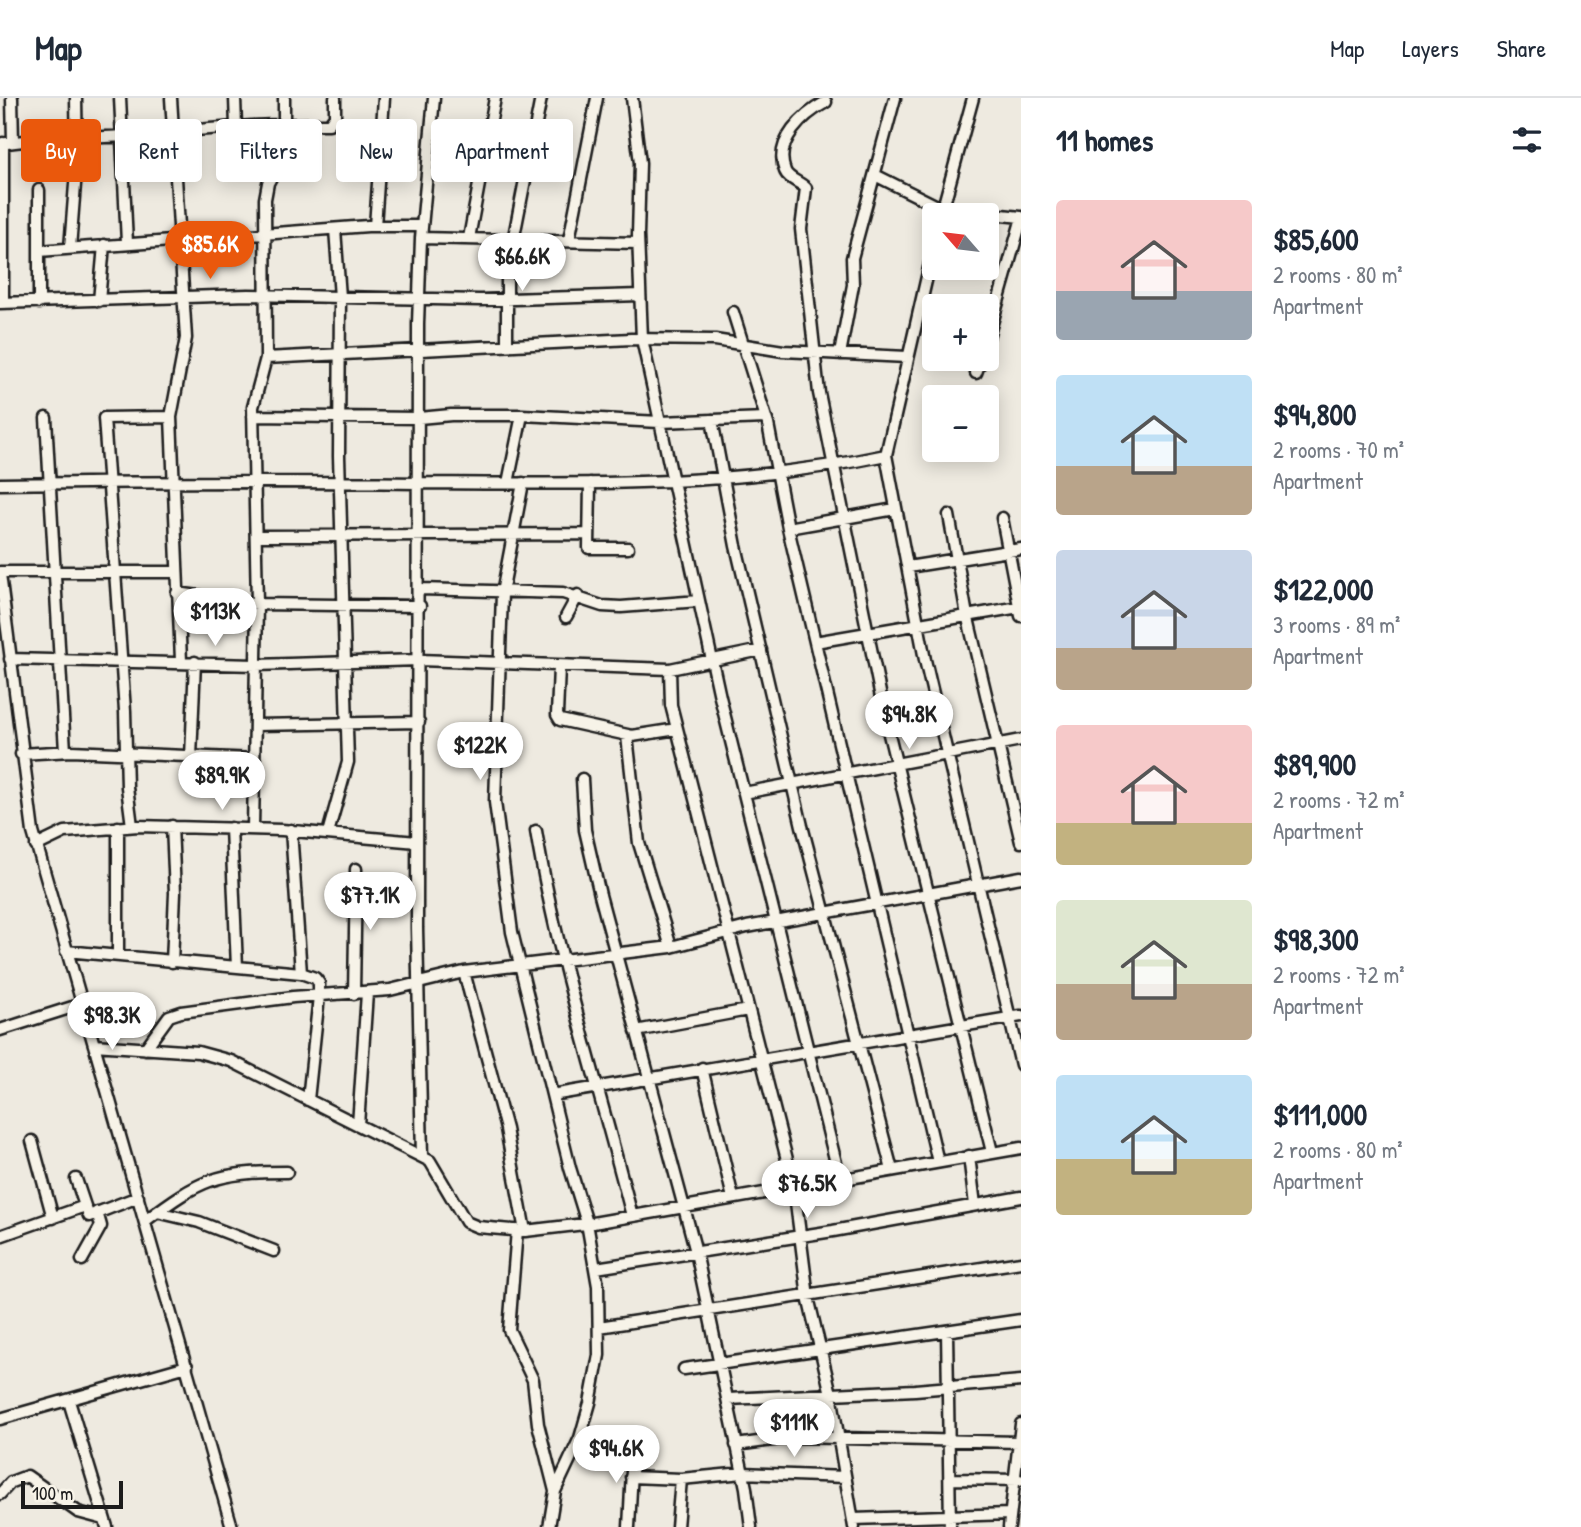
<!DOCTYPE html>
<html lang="en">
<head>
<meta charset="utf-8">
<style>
  :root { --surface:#fff; --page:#f6f6f7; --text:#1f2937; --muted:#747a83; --line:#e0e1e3; --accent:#ea580c }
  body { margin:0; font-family:"Patrick Hand",sans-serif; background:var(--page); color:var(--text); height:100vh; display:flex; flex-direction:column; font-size:26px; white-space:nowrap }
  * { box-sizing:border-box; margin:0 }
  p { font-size:23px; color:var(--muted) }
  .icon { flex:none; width:38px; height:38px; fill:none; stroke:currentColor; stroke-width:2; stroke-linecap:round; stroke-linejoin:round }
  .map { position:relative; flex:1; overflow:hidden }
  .details { display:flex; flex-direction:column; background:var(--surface); width:560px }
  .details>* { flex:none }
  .guide { position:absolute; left:21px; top:21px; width:665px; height:63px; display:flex; gap:14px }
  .needle { width:46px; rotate:298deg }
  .fabs { position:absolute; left:922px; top:105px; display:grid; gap:14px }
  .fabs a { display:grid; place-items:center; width:77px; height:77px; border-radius:7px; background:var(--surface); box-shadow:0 4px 18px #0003; font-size:35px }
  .scale { position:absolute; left:21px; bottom:18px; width:102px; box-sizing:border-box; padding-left:7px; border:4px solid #1c1c1c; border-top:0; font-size:19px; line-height:24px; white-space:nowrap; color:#1c1c1c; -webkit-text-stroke:5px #f7f3e8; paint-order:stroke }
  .price { position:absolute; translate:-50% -60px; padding:0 16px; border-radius:24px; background:#fff; color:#222; font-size:23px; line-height:46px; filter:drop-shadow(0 2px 4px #0008) }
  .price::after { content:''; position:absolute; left:50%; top:42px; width:21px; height:16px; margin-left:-10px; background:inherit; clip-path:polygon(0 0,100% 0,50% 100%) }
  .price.on { background:var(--accent); color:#fff }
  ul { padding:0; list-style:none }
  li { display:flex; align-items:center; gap:21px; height:175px; padding:0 35px }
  li span { display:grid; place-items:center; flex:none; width:196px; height:140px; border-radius:7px; color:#555 }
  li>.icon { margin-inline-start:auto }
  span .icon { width:84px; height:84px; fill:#fffc; stroke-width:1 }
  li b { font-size:30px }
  h2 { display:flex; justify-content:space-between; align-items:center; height:84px; padding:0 35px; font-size:30px }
  .tag { padding:0 24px; border-radius:7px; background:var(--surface); box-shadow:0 4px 18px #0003; font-size:24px; line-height:63px }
  .tag.on { background:var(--accent); color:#fff }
  header { display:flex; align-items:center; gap:42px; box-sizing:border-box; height:98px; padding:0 35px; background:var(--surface); border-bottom:2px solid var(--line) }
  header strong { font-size:33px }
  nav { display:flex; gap:38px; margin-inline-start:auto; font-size:24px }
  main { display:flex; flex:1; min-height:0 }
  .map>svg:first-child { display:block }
</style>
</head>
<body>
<header>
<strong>Map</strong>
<nav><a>Map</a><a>Layers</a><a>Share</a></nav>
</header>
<main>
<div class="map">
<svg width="1021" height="1429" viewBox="0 0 1021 1429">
  <rect width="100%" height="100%" fill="#eeeae0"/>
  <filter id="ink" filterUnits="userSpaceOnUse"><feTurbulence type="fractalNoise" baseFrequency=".0143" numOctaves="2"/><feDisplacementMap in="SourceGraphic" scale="14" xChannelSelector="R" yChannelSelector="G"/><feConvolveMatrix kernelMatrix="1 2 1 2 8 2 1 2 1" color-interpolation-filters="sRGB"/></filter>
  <g filter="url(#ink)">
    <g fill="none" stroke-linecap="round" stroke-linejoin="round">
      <defs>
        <path id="minor" d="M12,0L13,44
          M120,0L127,145
          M235,0L236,29
          M632,0L640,65L638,137L642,241L720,599L840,1081
          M826,4C804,16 773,43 785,73C788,81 800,84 806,90L801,131L819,295L886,624L992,1054
          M0,46C41,39 82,41 124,38C192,33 260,25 329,26L335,18V0
          M875,77L943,111L1021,119
          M39,92V205
          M941,117L973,0
          M375,128L384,0
          M421,140L638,145
          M469,140L495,0
          M569,142L597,0
          M934,148L886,357L925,562L1021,967
          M70,150L77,61L76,0
          M39,153L368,128H422
          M99,203L104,147
          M0,205L248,197L480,202L640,197
          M3,205V45
          M733,214L768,326L788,430L938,1064
          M987,243L1021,123
          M507,247V174L541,0
          M840,256L853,187L852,160L895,0
          M266,260L631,241L715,242L783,253L907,259
          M976,275L981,261
          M253,318L419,320L451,317H522L660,324L766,320
          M171,319L186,240L171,0
          M46,320L65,653
          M712,322L736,448L802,728L892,1072
          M508,385L522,317
          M523,385L502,495L495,704L512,834L570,1070L587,1125L598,1188L599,1257L590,1305L580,1340L555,1393L549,1429
          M590,385L589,450H628
          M0,386C139,384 278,383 417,385C574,386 732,390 886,357
          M949,417L966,512L1021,744
          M1002,420L1021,518
          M788,430L895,411
          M257,438L589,436
          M908,469L1021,451
          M0,474H176
          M0,476L33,734L232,1429
          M420,491L563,495L602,508L621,509L699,503
          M177,495L257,506L420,508
          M566,519L578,497
          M815,544L1019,509
          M10,561L256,567L419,562L670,571L761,552
          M559,569L557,617L560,622L632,638L677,631
          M670,571L671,607L794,1089L808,1199L831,1296L854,1429
          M256,627L419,624
          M627,638L639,745L671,849
          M21,656L71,653L255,661
          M191,659L195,564
          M582,681L585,732L600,797L696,1154L746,1390L751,1429
          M744,695L1021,642
          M132,728L127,689L125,613L104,320L171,319L181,563
          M118,729V857
          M231,730L237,869
          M253,731L257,506L253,309L266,260L265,101L268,85L284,56V0
          M291,732L301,875
          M536,733C557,862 600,991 632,1118
          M328,735L348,664L339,358L340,199L335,131
          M36,748L65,734L138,728L282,732L417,744
          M66,853L301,875L315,880L319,885V898L308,1002
          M172,864L175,795L172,728
          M464,874L506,1031L525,1133
          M354,896L356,771
          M0,932L82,906
          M636,933L748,912
          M94,947L198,954L231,963L430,1063L466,1124L478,1129L525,1133L593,1125L1021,1050
          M145,951L169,918L181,914L293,899L390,892L464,874L671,849L747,829L1021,779
          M702,970L733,1100
          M552,997L1021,918
          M358,1027L367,895
          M32,1043L53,1120
          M969,1058L975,1107
          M422,1059L417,830L418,226L421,140L434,0
          M76,1081L85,1108
          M157,1114L199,1124L274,1153
          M145,1123C201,1081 216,1074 287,1074
          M517,1132L509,1232L533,1282L538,1326L555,1393
          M0,1138L85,1108L89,1118L138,1099
          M82,1162L101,1128L97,1114
          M596,1170L833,1133L1021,1099
          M599,1229L1021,1164
          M947,1233L950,1429
          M684,1271L1021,1222
          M728,1301L915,1292L1021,1283
          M69,1303L107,1429
          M0,1321L187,1268
          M628,1344L632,1372L629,1429
          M736,1347L795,1339L1019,1344
          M631,1379L681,1381L743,1375L845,1379
          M950,1381L1020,1382
          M0,1396L11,1384L27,1378L78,1414L104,1421
          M853,1421L1010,1416
          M677,1429L681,1381
          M1009,1429L1021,1326"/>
      </defs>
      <use href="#minor" stroke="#1c1c1c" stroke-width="15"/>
      <use href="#minor" stroke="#f7f3e8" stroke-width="10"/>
    </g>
  </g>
</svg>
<div class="fabs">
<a><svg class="needle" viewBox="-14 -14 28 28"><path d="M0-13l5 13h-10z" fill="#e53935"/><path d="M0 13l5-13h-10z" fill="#747a83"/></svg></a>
<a>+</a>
<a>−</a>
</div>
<div class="scale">100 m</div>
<b class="price on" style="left:210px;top:183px">$85.6K</b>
<b class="price" style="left:522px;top:195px">$66.6K</b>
<b class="price" style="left:215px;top:550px">$113K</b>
<b class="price" style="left:909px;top:653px">$94.8K</b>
<b class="price" style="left:480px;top:684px">$122K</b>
<b class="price" style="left:222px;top:714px">$89.9K</b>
<b class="price" style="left:370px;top:834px">$77.1K</b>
<b class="price" style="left:112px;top:954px">$98.3K</b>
<b class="price" style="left:807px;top:1122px">$76.5K</b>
<b class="price" style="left:794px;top:1361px">$111K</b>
<b class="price" style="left:616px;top:1387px">$94.6K</b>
<div class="guide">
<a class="tag on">Buy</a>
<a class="tag">Rent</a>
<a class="tag">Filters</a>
<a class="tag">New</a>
<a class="tag">Apartment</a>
</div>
</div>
<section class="details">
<h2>11 homes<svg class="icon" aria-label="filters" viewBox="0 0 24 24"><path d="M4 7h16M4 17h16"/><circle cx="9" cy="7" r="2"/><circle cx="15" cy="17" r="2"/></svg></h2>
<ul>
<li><span style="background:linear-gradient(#f6c9c9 65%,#9aa5b1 0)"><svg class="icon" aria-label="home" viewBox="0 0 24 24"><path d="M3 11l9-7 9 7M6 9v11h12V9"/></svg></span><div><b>$85,600</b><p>2 rooms · 80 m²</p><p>Apartment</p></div></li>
<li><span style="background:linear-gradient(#bfe0f5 65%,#b9a48a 0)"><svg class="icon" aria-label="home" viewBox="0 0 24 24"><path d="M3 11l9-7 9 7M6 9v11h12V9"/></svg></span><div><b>$94,800</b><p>2 rooms · 70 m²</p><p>Apartment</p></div></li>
<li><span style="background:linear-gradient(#c9d6e8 70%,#b9a48a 0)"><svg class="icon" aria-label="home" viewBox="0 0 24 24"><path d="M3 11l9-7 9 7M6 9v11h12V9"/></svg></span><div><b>$122,000</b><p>3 rooms · 89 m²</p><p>Apartment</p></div></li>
<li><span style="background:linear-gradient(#f6c9c9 70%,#c2b280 0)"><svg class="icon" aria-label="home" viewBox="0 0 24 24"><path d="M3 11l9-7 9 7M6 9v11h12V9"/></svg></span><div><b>$89,900</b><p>2 rooms · 72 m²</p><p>Apartment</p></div></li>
<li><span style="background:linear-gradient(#dfe7d0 60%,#b9a48a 0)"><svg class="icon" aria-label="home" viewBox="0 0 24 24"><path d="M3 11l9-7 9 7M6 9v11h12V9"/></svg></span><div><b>$98,300</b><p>2 rooms · 72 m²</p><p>Apartment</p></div></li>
<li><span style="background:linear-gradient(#bfe0f5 60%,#c2b280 0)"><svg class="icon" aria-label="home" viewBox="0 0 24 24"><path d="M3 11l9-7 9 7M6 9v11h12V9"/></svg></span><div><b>$111,000</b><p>2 rooms · 80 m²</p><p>Apartment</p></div></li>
</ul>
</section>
</main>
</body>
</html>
